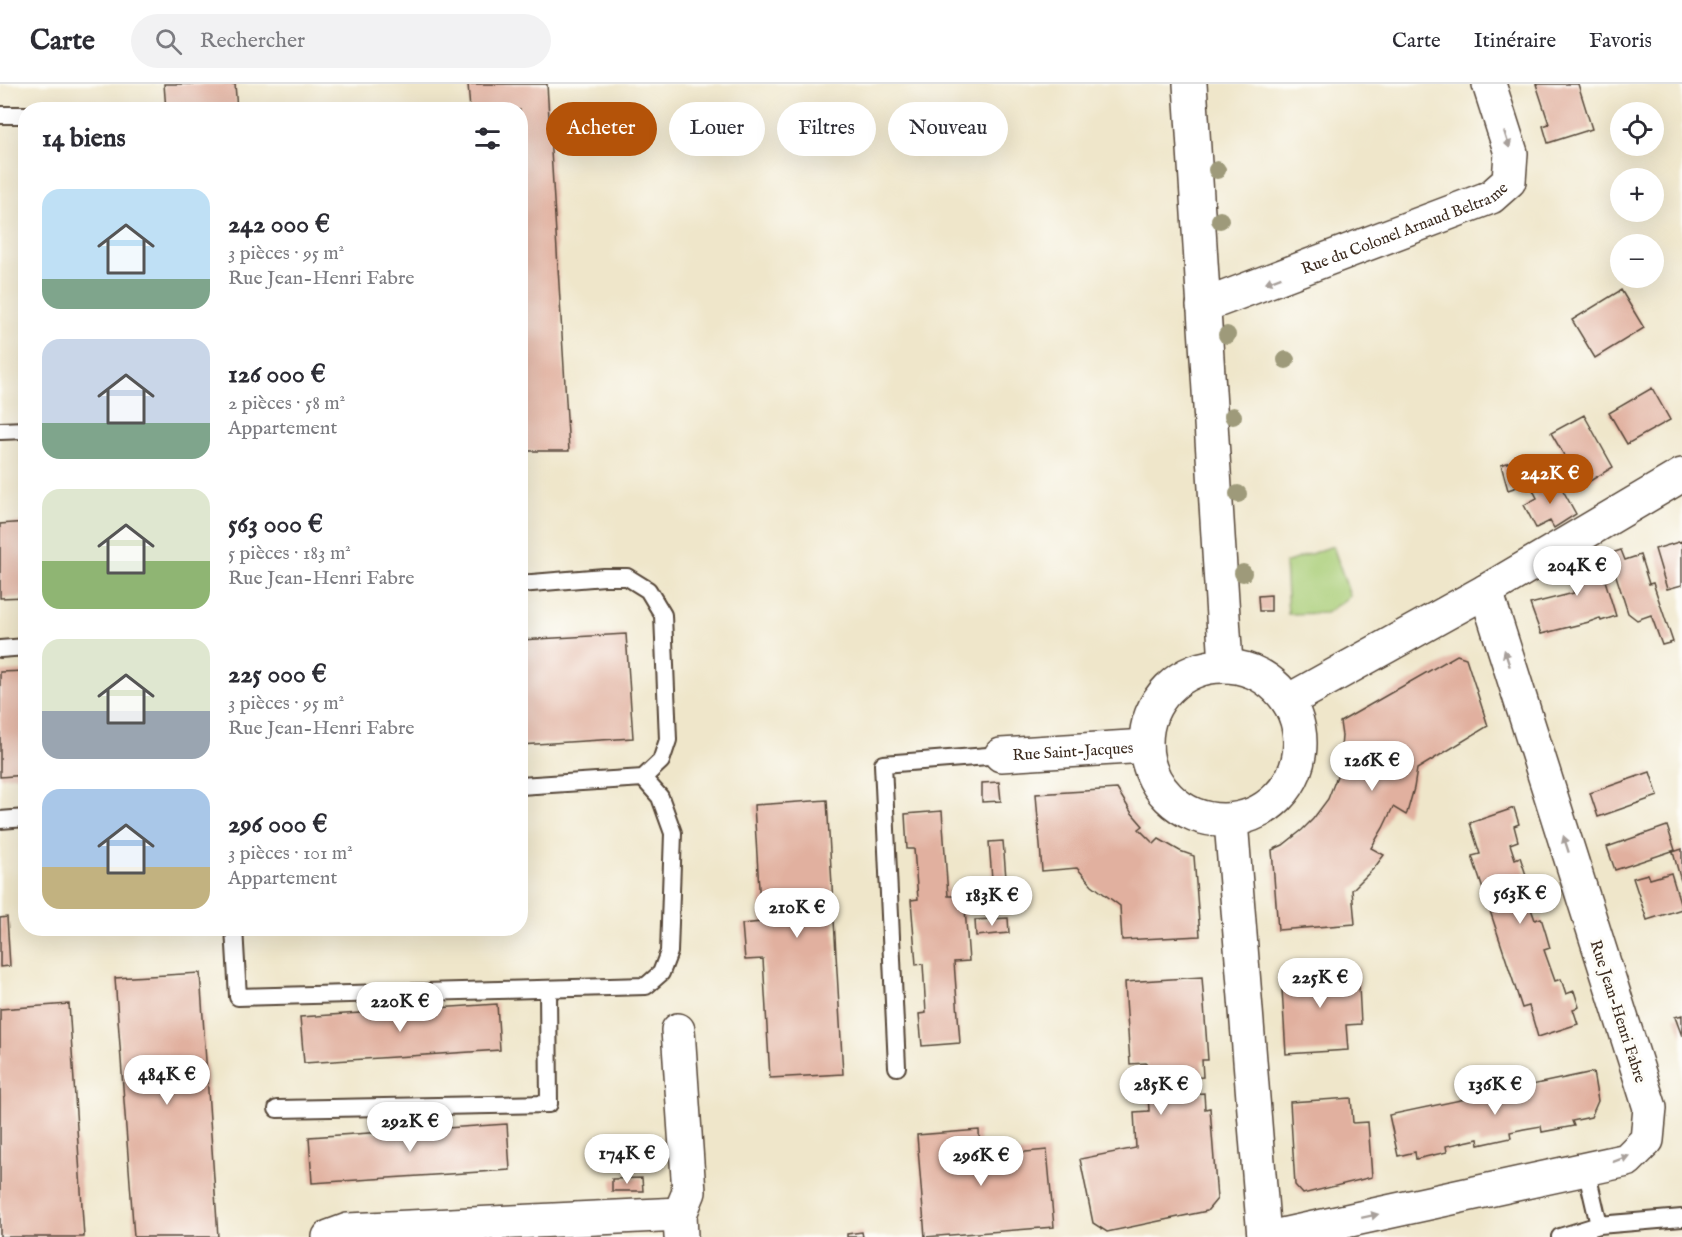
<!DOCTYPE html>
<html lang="fr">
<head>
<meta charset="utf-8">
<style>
  :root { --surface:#fff; --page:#f2f2f3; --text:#2b2b33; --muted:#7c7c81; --line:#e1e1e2; --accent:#b45309 }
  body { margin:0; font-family:"IM FELL English",serif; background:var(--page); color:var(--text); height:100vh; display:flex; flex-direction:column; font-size:22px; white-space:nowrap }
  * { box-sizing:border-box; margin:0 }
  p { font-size:20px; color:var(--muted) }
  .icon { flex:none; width:33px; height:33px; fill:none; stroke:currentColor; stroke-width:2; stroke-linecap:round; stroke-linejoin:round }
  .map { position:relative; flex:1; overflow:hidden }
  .details { position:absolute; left:18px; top:18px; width:510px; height:834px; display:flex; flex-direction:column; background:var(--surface); border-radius:24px; box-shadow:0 6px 24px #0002 }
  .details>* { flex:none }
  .guide { position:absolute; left:546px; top:18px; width:570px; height:54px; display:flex; gap:12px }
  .tools { position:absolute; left:1610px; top:18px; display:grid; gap:12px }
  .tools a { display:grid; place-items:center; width:54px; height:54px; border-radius:50%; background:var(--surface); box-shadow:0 6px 24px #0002; font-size:30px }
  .price { position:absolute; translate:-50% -51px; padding:0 14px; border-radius:21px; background:#fff; color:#222; font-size:20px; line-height:39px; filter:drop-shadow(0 2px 3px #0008) }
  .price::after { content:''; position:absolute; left:50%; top:36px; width:18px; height:14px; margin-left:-9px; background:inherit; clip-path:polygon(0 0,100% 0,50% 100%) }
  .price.on { background:var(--accent); color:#fff }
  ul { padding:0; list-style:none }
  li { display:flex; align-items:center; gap:18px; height:150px; padding:0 24px }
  li span { display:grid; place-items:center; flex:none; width:168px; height:120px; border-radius:18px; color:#555 }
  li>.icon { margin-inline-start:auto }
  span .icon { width:72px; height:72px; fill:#fffc; stroke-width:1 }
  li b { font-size:26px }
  h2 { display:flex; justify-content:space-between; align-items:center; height:72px; padding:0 24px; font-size:26px }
  .chip { padding:0 21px; border-radius:27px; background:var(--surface); box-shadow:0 6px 24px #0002; font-size:21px; line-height:54px }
  .chip.on { background:var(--accent); color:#fff }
  header { display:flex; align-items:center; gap:36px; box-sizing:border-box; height:84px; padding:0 30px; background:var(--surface); border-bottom:2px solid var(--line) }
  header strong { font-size:28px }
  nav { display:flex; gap:33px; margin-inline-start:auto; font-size:21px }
  .search { width:420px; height:54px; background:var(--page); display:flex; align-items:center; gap:15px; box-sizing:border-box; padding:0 21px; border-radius:33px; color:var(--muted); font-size:22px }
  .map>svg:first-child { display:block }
</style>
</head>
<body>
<header>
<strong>Carte</strong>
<div class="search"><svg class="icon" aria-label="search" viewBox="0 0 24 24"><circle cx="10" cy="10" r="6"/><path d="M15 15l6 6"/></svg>Rechercher</div>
<nav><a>Carte</a><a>Itinéraire</a><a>Favoris</a></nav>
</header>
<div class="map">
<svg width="1682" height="1153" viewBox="0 0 1682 1153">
  <rect width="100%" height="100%" fill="#fdfcf7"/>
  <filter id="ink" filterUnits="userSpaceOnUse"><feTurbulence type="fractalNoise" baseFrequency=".0167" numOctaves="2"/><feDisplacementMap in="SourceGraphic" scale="12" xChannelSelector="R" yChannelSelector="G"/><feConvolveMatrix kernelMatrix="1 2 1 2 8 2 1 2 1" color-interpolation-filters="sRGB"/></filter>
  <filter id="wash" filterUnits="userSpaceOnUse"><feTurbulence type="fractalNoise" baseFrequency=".008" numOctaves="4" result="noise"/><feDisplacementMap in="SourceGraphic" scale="24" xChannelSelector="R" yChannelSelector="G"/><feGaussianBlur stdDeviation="1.35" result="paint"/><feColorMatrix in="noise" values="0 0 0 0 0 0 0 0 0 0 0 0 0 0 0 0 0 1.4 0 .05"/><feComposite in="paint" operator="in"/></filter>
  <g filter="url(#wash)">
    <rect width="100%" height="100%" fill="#efe6ca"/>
    <path fill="#a9cd77" stroke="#727c4a" stroke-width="1.5" d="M1333,462L1350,512L1326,529L1288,530L1285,479Z"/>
    <g id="blocks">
      <path fill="#e1b09f" d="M164,0H235L237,26H166Z
        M468,0H547L569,367H520V26H470Z
        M1536,0H1578L1592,45L1548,59L1543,42L1549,40Z
        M1621,206L1644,244L1595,274L1572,236Z
        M1652,304L1670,336L1627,360L1609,329Z
        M1584,331L1613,383L1582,402L1551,349Z
        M1516,376L1523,401L1508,406L1501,381Z
        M1555,392L1576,430L1554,444L1550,437L1536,444L1524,421L1537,414L1532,404Z
        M26,438V513L0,514V440Z
        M1682,457V501L1667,505L1655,465Z
        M1594,461L1616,532L1601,537L1600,534L1589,538L1541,550L1530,520L1574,509L1564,479Z
        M1621,466L1625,476L1640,471L1649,500L1653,499L1673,558L1662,561L1651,531L1637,536L1628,529L1609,470Z
        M1271,511V527H1259L1258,512Z
        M626,550L633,654L520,661V556Z
        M1457,571L1466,574L1488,642L1417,685L1414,704L1407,729L1406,731L1393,723L1383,744L1371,764L1384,771L1375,783L1352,806L1355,840L1278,846L1272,766L1283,761L1302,746L1313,735L1328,715L1337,692L1340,677L1342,652L1340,638Z
        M26,587V691L0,693V588Z
        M1650,688L1658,712L1598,733L1590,709Z
        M999,698L1001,717L982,718V699Z
        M1117,705L1131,728L1143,742L1139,745L1154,760L1159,755L1180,767L1194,772L1200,852L1122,856L1120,822L1092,801L1077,784L1042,787L1036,710Z
        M827,716L843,990L770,994L763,875L745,876L742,840L761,838L754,721Z
        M1514,724L1519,740L1514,742L1518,757L1510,760L1515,775L1520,773L1530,803L1524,805L1535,836L1541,834L1546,850L1550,864L1544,866L1555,897L1561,895L1566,910L1574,907L1579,923L1573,925L1578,940L1538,953L1529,922L1522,924L1472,772L1480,770L1470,739Z
        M942,727L948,812H964L969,877L954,878L960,959L922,962L919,930L926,929L923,880L916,881L911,816L918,815L914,765H907L905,730Z
        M1667,742L1675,766L1615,786L1607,763Z
        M1003,757L1006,794L992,795L989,758Z
        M1682,765V797H1681L1673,768Z
        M1671,789L1682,825L1647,836L1633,794L1648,790L1650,795Z
        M7,833L10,882L0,883V834Z
        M1008,834L1009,849L976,852L975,836Z
        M1358,883L1361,940L1346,941L1348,966L1286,970L1281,888Z
        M200,889L218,1153H134L115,894Z
        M1202,893L1208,976H1202L1203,993L1190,994L1191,1010L1204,1009L1205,1025L1210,1024L1217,1115L1207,1127L1107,1148L1093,1139L1080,1075L1136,1064L1134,1028L1149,1027L1146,979L1130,980L1125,898Z
        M69,920L84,1153H0V925Z
        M497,920L500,966L304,979L300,933Z
        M1682,931V952L1675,933Z
        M1593,988L1598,1017L1591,1033L1572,1037L1574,1042L1542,1048L1541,1042L1524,1045L1510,1048L1511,1054L1479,1061L1478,1055L1446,1062L1447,1068L1416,1075L1415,1068L1398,1072L1389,1031Z
        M1351,1014L1353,1039L1368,1038L1372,1093L1303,1110L1295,1101L1290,1018Z
        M507,1040L510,1086L312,1099L309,1053Z
        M979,1046L980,1072L1047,1066L1054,1143L925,1153L917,1051Z
        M642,1094L643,1107H612V1095Z
        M862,1148L863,1153H847V1150Z"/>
    </g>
  </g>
  <g filter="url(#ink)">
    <use href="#blocks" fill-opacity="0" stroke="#564638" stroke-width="1.5"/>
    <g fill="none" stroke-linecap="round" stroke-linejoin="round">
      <defs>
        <path id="lane" d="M0,31H26
          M0,347L26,346
          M520,500L604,493H627L648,506L663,531L668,656L661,677L643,694L520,702
          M0,565L26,563
          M0,736L26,734
          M234,844L238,913L646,902L661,889L669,868L673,749L660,713L643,694
          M897,983L883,680L1001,671
          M277,1025L549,1020L548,905
          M1586,1085L1599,1141
          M1560,1153L1599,1141L1682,1134"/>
        <g id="street">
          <path d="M1190,0L1226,581"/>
          <path id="s1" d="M1203,222L1491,113L1509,97L1511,69L1489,0"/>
          <circle cx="1223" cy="659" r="77"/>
          <path d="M1288,617L1486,507L1682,391"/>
          <path id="s2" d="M1001,671L1146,662"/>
          <path d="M1231,737L1264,1153"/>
          <path d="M678,946L689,1108L680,1130L681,1153"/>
          <path d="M329,1153L348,1146L680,1130"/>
          <path d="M1272,1153L1627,1076L1647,1056L1650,1024L1486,507"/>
        </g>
      </defs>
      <use href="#lane" stroke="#564638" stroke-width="20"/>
      <use href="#street" stroke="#564638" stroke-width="36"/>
      <use href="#lane" stroke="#fff" stroke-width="16"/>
      <use href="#street" stroke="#fff" stroke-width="33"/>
    </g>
    <g fill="#9e9a7a">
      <circle cx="1217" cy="86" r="9"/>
      <circle cx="1220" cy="136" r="9"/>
      <circle cx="1227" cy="251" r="9"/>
      <circle cx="1286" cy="276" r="9"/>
      <circle cx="1233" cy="332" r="9"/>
      <circle cx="1238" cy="410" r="9"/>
      <circle cx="1243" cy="489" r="9"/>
    </g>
    <defs><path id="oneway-solid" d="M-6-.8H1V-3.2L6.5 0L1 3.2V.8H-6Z" transform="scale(1.5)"/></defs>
    <g fill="#a79f9a">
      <use href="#oneway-solid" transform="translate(1507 56) rotate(72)"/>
      <use href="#oneway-solid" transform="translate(1273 196) rotate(159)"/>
      <use href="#oneway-solid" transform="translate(1507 574) rotate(-108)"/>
      <use href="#oneway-solid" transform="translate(1566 760) rotate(-108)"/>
      <use href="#oneway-solid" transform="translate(1621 1075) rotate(-21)"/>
      <use href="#oneway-solid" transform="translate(1370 1132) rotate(-12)"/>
    </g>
  </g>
  <g text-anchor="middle" stroke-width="6" stroke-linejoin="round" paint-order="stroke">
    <g font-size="16" fill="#3b2a1e" stroke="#fdfcf7">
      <text dy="6" stroke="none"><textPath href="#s1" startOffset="216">Rue du Colonel Arnaud Beltrame</textPath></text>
      <text dy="6" stroke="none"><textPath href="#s2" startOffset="72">Rue Saint-Jacques</textPath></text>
      <text transform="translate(1619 927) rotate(72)" y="6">Rue Jean-Henri Fabre</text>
    </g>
  </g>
</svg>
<div class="tools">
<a><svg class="icon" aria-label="locate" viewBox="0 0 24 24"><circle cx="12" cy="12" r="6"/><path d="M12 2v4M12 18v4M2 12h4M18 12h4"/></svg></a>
<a>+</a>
<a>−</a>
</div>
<b class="price on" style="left:1550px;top:421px">242K €</b>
<b class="price" style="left:1577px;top:513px">204K €</b>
<b class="price" style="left:1372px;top:708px">126K €</b>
<b class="price" style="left:1520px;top:841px">563K €</b>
<b class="price" style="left:992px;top:843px">183K €</b>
<b class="price" style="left:797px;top:855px">210K €</b>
<b class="price" style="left:1320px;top:925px">225K €</b>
<b class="price" style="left:400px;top:949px">220K €</b>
<b class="price" style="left:167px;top:1022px">484K €</b>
<b class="price" style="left:1161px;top:1032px">285K €</b>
<b class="price" style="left:1495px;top:1032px">136K €</b>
<b class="price" style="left:410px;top:1069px">292K €</b>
<b class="price" style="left:627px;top:1101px">174K €</b>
<b class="price" style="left:981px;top:1103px">296K €</b>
<div class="guide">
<a class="chip on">Acheter</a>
<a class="chip">Louer</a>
<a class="chip">Filtres</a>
<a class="chip">Nouveau</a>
</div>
<section class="details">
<h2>14 biens<svg class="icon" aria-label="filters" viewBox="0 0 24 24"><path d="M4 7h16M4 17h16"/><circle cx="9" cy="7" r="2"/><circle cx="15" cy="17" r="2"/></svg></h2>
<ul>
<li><span style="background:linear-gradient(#bfe0f5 75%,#7fa58c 0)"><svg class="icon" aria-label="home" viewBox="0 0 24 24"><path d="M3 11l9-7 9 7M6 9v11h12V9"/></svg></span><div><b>242 000 €</b><p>3 pièces · 95 m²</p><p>Rue Jean-Henri Fabre</p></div></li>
<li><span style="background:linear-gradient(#c9d6e8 70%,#7fa58c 0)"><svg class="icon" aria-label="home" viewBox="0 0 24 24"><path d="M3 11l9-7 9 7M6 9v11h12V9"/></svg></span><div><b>126 000 €</b><p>2 pièces · 58 m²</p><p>Appartement</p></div></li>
<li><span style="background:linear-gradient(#dfe7d0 60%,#8fb573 0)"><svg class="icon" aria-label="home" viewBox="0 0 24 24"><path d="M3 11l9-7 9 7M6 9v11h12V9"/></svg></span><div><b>563 000 €</b><p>5 pièces · 183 m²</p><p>Rue Jean-Henri Fabre</p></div></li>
<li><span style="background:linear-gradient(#dfe7d0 60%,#9aa5b1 0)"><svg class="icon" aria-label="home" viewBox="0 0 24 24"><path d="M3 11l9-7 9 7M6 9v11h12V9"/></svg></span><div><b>225 000 €</b><p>3 pièces · 95 m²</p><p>Rue Jean-Henri Fabre</p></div></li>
<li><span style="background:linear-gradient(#a9c7e8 65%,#c2b280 0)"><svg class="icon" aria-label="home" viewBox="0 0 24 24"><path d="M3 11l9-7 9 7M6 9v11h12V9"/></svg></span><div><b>296 000 €</b><p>3 pièces · 101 m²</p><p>Appartement</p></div></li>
</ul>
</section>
</div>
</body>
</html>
